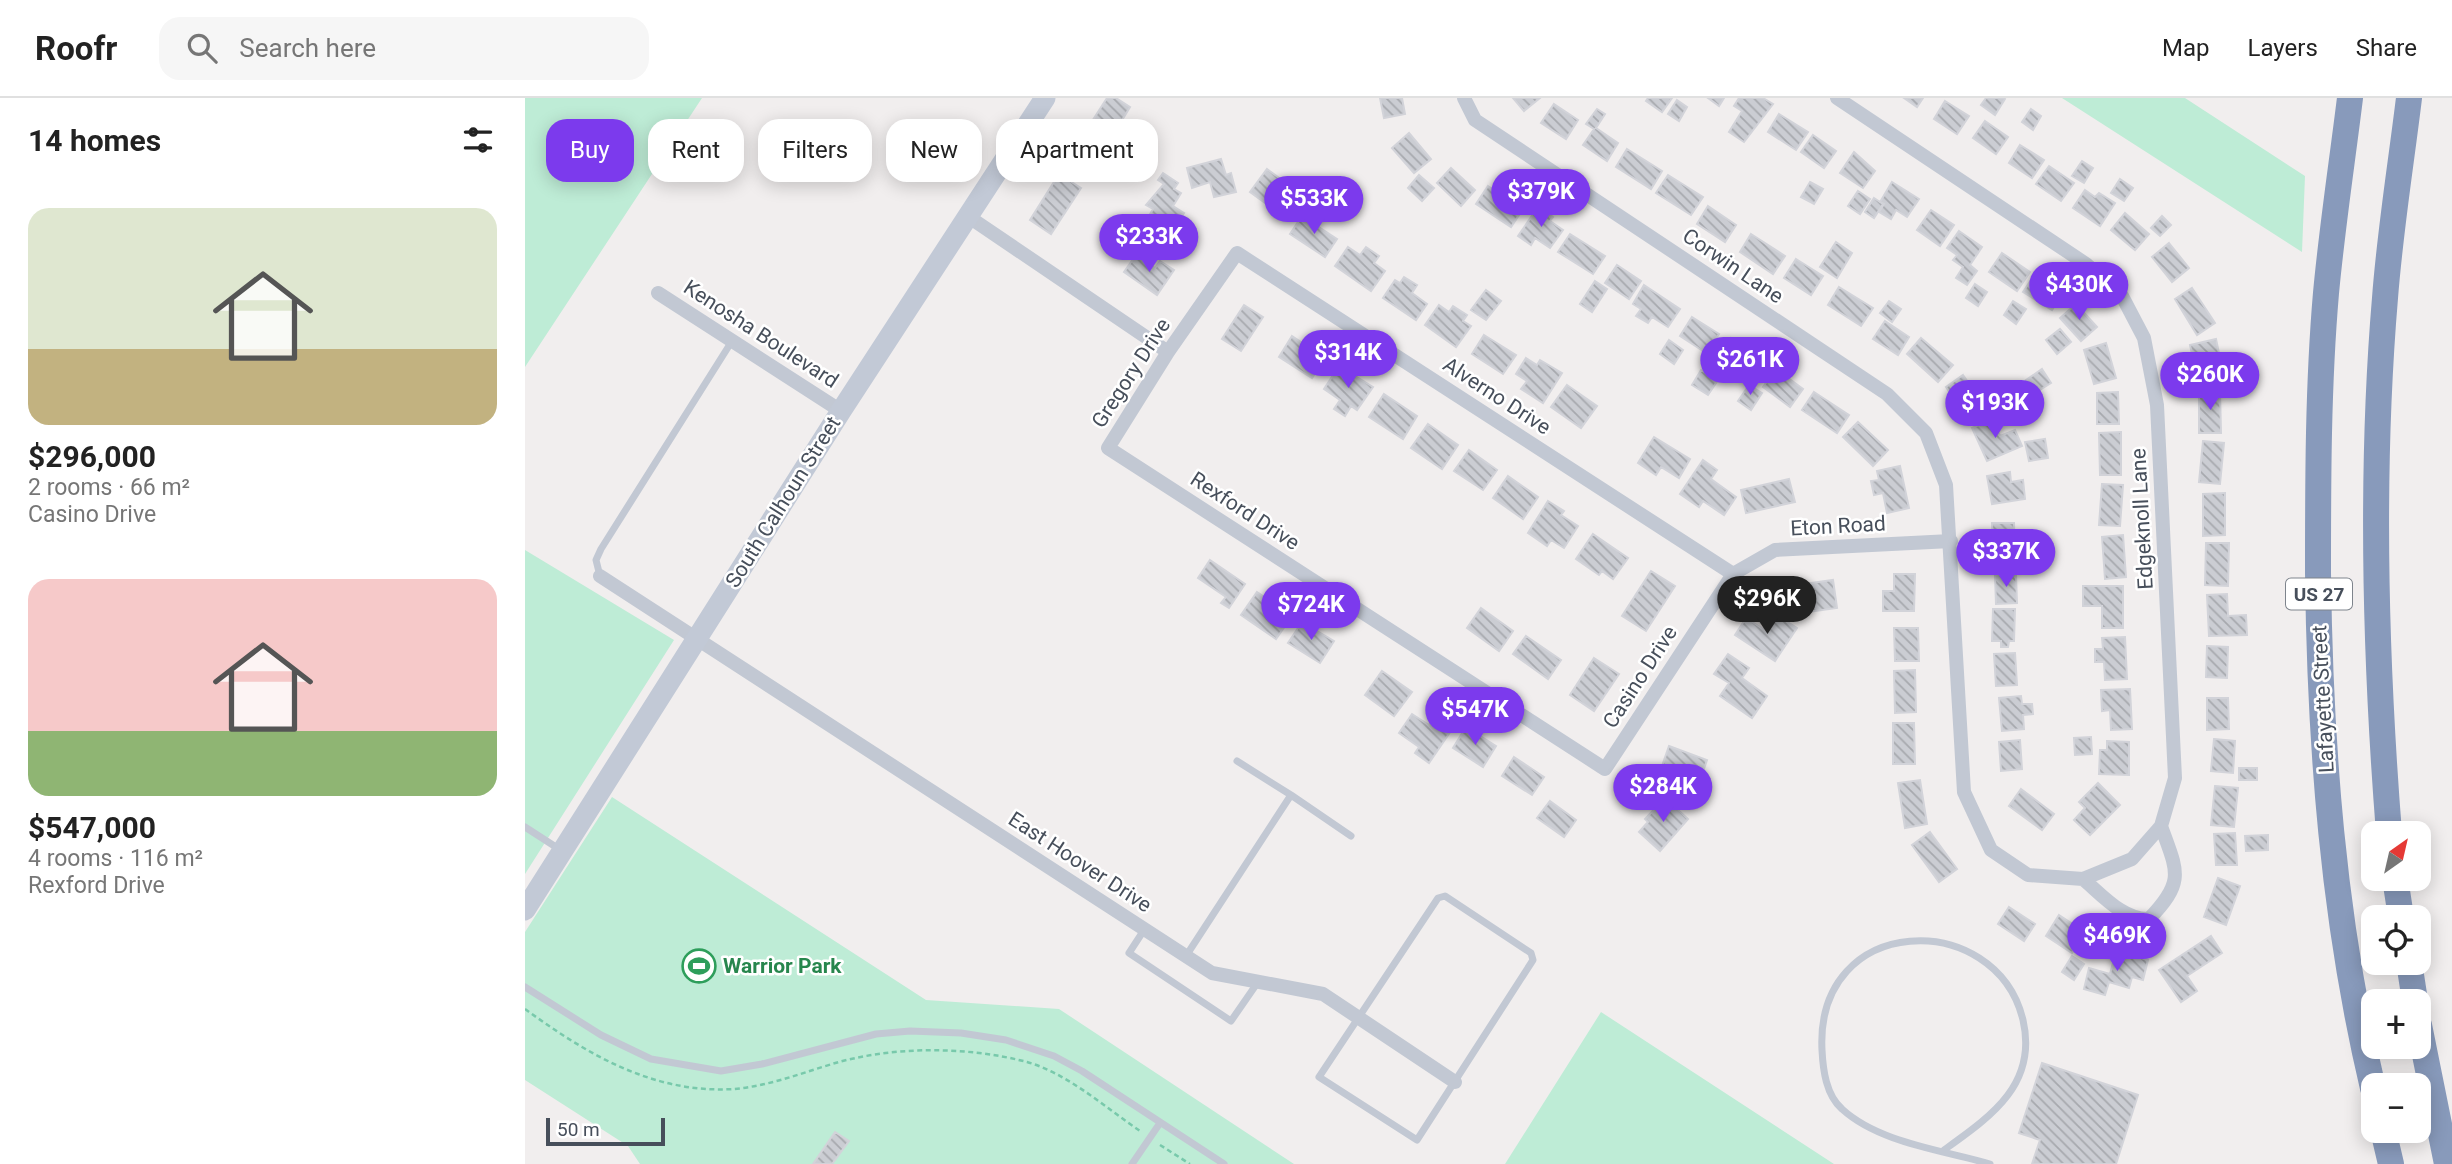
<!DOCTYPE html>
<html lang="en">
<head>
<meta charset="utf-8">
<style>
  :root { --surface:#fff; --page:#f6f6f6; --text:#222; --muted:#767676; --line:#e0e0e0; --accent:#7c3aed }
  body { margin:0; font-family:Roboto,sans-serif; background:var(--page); color:var(--text); height:100vh; display:flex; flex-direction:column; font-size:26px; white-space:nowrap }
  * { box-sizing:border-box; margin:0 }
  p { font-size:23px; color:var(--muted) }
  .icon { flex:none; width:38px; height:38px; fill:none; stroke:currentColor; stroke-width:2; stroke-linecap:round; stroke-linejoin:round }
  .map { position:relative; flex:1; overflow:hidden }
  .drawer { display:flex; flex-direction:column; background:var(--surface); width:525px }
  .drawer>* { flex:none }
  .hud { position:absolute; left:21px; top:21px; width:665px; height:63px; display:flex; gap:14px }
  .needle { width:46px; rotate:34deg }
  .fabs { position:absolute; left:1836px; top:723px; display:grid; gap:14px }
  .fabs a { display:grid; place-items:center; width:70px; height:70px; border-radius:14px; background:var(--surface); box-shadow:0 4px 18px #0003; font-size:35px }
  .scale { position:absolute; left:21px; bottom:18px; width:119px; box-sizing:border-box; padding-left:7px; border:4px solid #474f5b; border-top:0; font-size:19px; line-height:24px; white-space:nowrap; color:#474f5b; -webkit-text-stroke:5px #fff; paint-order:stroke }
  .price { position:absolute; translate:-50% -60px; padding:0 16px; border-radius:24px; background:var(--accent); color:#fff; font-size:23px; line-height:46px; filter:drop-shadow(0 2px 4px #0008) }
  .price::after { content:''; position:absolute; left:50%; top:42px; width:21px; height:16px; margin-left:-10px; background:inherit; clip-path:polygon(0 0,100% 0,50% 100%) }
  .price.selected { background:#222; color:#fff }
  ul { padding:0; list-style:none }
  li { display:grid; align-content:center; gap:14px; height:371px; padding:0 28px }
  li span { display:grid; place-items:center; height:217px; border-radius:21px; color:#555 }
  li>.icon { margin-inline-start:auto }
  span .icon { width:126px; height:126px; fill:#fffc; stroke-width:1 }
  li b { font-size:30px }
  h2 { display:flex; justify-content:space-between; align-items:center; height:84px; padding:0 28px; font-size:30px }
  .chip { padding:0 24px; border-radius:21px; background:var(--surface); box-shadow:0 4px 18px #0003; font-size:24px; line-height:63px }
  .chip.selected { background:var(--accent); color:#fff }
  header { display:flex; align-items:center; gap:42px; box-sizing:border-box; height:98px; padding:0 35px; background:var(--surface); border-bottom:2px solid var(--line) }
  header strong { font-size:33px }
  nav { display:flex; gap:38px; margin-inline-start:auto; font-size:24px }
  .search { width:490px; height:63px; background:var(--page); display:flex; align-items:center; gap:18px; box-sizing:border-box; padding:0 24px; border-radius:21px; color:var(--muted); font-size:26px }
  main { display:flex; flex:1; min-height:0 }
  .map>svg:first-child { display:block }
</style>
</head>
<body>
<header>
<strong>Roofr</strong>
<div class="search"><svg class="icon" aria-label="search" viewBox="0 0 24 24"><circle cx="10" cy="10" r="6"/><path d="M15 15l6 6"/></svg>Search here</div>
<nav><a>Map</a><a>Layers</a><a>Share</a></nav>
</header>
<main>
<section class="drawer">
<h2>14 homes<svg class="icon" aria-label="filters" viewBox="0 0 24 24"><path d="M4 7h16M4 17h16"/><circle cx="9" cy="7" r="2"/><circle cx="15" cy="17" r="2"/></svg></h2>
<ul>
<li><span style="background:linear-gradient(#dfe7d0 65%,#c2b280 0)"><svg class="icon" aria-label="home" viewBox="0 0 24 24"><path d="M3 11l9-7 9 7M6 9v11h12V9"/></svg></span><div><b>$296,000</b><p>2 rooms · 66 m²</p><p>Casino Drive</p></div></li>
<li><span style="background:linear-gradient(#f6c9c9 70%,#8fb573 0)"><svg class="icon" aria-label="home" viewBox="0 0 24 24"><path d="M3 11l9-7 9 7M6 9v11h12V9"/></svg></span><div><b>$547,000</b><p>4 rooms · 116 m²</p><p>Rexford Drive</p></div></li>
</ul>
</section>
<div class="map">
<svg width="1927" height="1066" viewBox="0 0 1927 1066">
  <defs>
    <pattern id="building-back-hatch" width="6" height="6" patternUnits="userSpaceOnUse" patternTransform="scale(1.75)"><rect width="6" height="6" fill="#cbcdd3"/><path d="M-1 5l2 2M0 0l6 6M5-1l2 2" fill="none" stroke="#a7a9ae"/></pattern>
  </defs>
  <rect width="100%" height="100%" fill="#f1eeee"/>
  <path fill="#beecd6" d="M0,0H177L0,269Z
    M1537,0H1660L1780,78L1777,154Z
    M0,452L149,542L0,776Z
    M87,699L401,902L534,911L769,1066H115L103,1048L0,982V834Z
    M1076,914L1309,1066H980Z"/>
  <path fill="url(#building-back-hatch)" stroke="#d2d3d9" stroke-width="2" d="M582,0H591L605,9L585,42L564,28Z
    M855,0H877L880,16L859,20Z
    M988,0H1015L999,13Z
    M1123,0H1147L1137,14L1121,3Z
    M1183,0H1199L1194,8Z
    M1214,0H1238L1248,6L1219,44L1204,34L1217,13L1209,8Z
    M1379,0H1398L1392,9Z
    M1461,0H1479L1480,1L1470,17L1456,7Z
    M1152,2L1162,9L1154,23L1143,16Z
    M1420,3L1444,18L1432,36L1409,21Z
    M1029,6L1053,22L1041,41L1016,25Z
    M1072,11L1080,16L1071,30L1093,45L1082,63L1058,47L1069,31L1061,26Z
    M1506,11L1516,18L1508,32L1497,24Z
    M1254,16L1283,34L1271,52L1243,34Z
    M1460,23L1483,39L1471,56L1448,40Z
    M884,35L906,61L889,75L867,50Z
    M1288,37L1311,53L1299,70L1276,54Z
    M558,42L587,61L575,78L563,70L557,80L540,69Z
    M1495,47L1519,62L1507,80L1484,65Z
    M1102,51L1137,73L1126,91L1091,69Z
    M1329,54L1350,73L1338,90L1315,75Z
    M696,61L701,77L706,75L711,94L689,99L685,84L667,90L662,70Z
    M1557,63L1568,70L1559,85L1547,78Z
    M1524,68L1549,85L1536,103L1511,86Z
    M926,70L950,92L936,108L912,85Z
    M742,71L757,82L754,87L768,97L755,116L725,94Z
    M638,75L653,85L649,91L656,95L648,108L659,115L643,138L621,123L628,111L621,107L639,86L633,82Z
    M534,76L556,90L526,136L505,122Z
    M894,77L909,90L897,103L883,90Z
    M1143,77L1178,99L1166,117L1131,95Z
    M1595,81L1608,90L1599,103L1586,95Z
    M1285,84L1298,91L1289,106L1276,99Z
    M1367,84L1394,101L1382,119L1371,112L1366,121L1354,114L1359,106L1355,104Z
    M963,88L998,111L986,129L951,106Z
    M1560,92L1570,99L1574,95L1590,105L1575,128L1548,110Z
    M1333,93L1345,101L1335,116L1323,108Z
    M1349,100L1358,106L1349,120L1340,114Z
    M1183,108L1211,127L1200,144L1172,126Z
    M1013,109L1028,119L1025,123L1038,132L1025,150L1010,140L1006,147L993,138Z
    M1406,112L1429,127L1415,148L1392,132Z
    M1600,115L1624,136L1610,152L1586,132Z
    M777,118L812,141L800,159L765,136Z
    M1637,118L1646,127L1635,138L1626,130Z
    M1434,133L1457,149L1445,167L1452,173L1442,187L1431,180L1438,169L1428,162L1432,157L1422,150Z
    M1045,136L1080,158L1068,176L1033,154Z
    M1226,136L1260,158L1248,176L1215,154Z
    M1311,144L1327,155L1312,180L1295,169Z
    M1644,145L1664,170L1647,184L1627,159Z
    M823,149L835,157L841,149L854,158L849,165L860,173L846,193L810,168Z
    M1477,155L1505,174L1492,193L1464,174Z
    M611,157L630,170L635,163L649,172L632,197L599,174Z
    M1271,161L1298,178L1286,197L1259,180Z
    M1092,167L1116,183L1104,201L1080,185Z
    M1510,176L1538,194L1527,212L1498,194Z
    M879,179L892,187L887,195L902,206L891,222L858,200L870,182L875,185Z
    M1070,183L1082,191L1067,214L1055,206Z
    M1450,186L1462,194L1453,208L1441,200Z
    M1119,187L1155,211L1143,229L1127,219L1123,225L1111,218L1116,211L1108,206Z
    M1314,189L1348,210L1336,228L1303,207Z
    M1667,190L1690,225L1672,237L1650,201Z
    M961,192L976,203L961,222L946,212Z
    M1364,203L1376,211L1367,224L1355,215Z
    M1488,203L1501,211L1491,226L1479,217Z
    M1551,206L1572,229L1556,243L1535,220Z
    M719,207L738,219L716,253L697,241Z
    M914,207L924,214L928,208L942,217L938,223L946,228L931,249L900,227Z
    M1167,219L1194,236L1181,255L1155,238Z
    M1360,223L1384,239L1373,257L1348,241Z
    M1535,231L1546,244L1532,256L1521,242Z
    M959,237L991,257L978,276L947,256Z
    M767,238L800,260L787,280L754,259Z
    M1206,240L1236,261L1224,278L1194,258Z
    M1396,240L1428,267L1413,284L1382,256Z
    M1691,241L1698,274L1672,279L1665,247Z
    M1144,242L1158,252L1149,266L1135,256Z
    M1581,245L1591,280L1569,286L1559,252Z
    M1001,260L1012,267L1015,262L1037,275L1018,305L996,291L1002,283L991,276Z
    M814,268L848,289L832,312L826,308L820,318L809,311L815,302L799,291Z
    M1251,271L1278,291L1265,309L1238,289Z
    M1517,271L1526,285L1510,295L1501,282Z
    M1176,272L1193,282L1183,297L1167,287Z
    M1438,277L1455,301L1438,314L1421,289Z
    M1042,287L1072,308L1056,330L1026,309Z
    M1224,287L1237,295L1226,312L1213,303Z
    M1472,288L1482,303L1467,313L1457,298Z
    M1674,293H1695L1696,335H1674Z
    M1289,294L1324,317L1312,335L1277,312Z
    M1593,294L1594,326H1572V295Z
    M859,296L892,318L878,341L844,319Z
    M1467,321L1475,338L1490,332L1497,348L1462,363L1447,330Z
    M1333,324L1363,352L1348,368L1318,339Z
    M903,326L933,347L917,371L886,350Z
    M1596,334V377H1575L1574,335Z
    M1129,339L1165,361L1154,380L1136,369L1131,377L1113,365Z
    M1520,341L1523,360L1504,363L1500,344Z
    M1678,343L1699,345L1695,386L1674,384Z
    M944,352L972,372L958,392L929,373Z
    M1178,362L1192,372L1186,381L1211,399L1199,417L1178,403L1174,409L1155,396Z
    M1375,368L1384,410L1362,415L1358,395L1349,397L1346,383L1354,382L1352,373Z
    M1485,374L1486,384L1498,382L1500,401L1467,406L1462,378Z
    M983,378L1013,399L998,421L968,400Z
    M1264,381L1270,404L1221,415L1216,392Z
    M1577,386L1598,387L1595,428L1574,427Z
    M1700,395V437L1678,438V396Z
    M1023,403L1039,413L1036,417L1053,428L1039,450L1026,442L1022,448L1003,435Z
    M1467,425H1489L1490,456L1468,457Z
    M1068,436L1103,460L1088,481L1077,473L1074,477L1051,461Z
    M1598,437L1601,479L1580,481L1577,439Z
    M1681,445H1704L1703,488L1680,487Z
    M685,462L720,486L704,510L696,505L701,499L673,480Z
    M1126,473L1150,488L1121,533L1097,518Z
    M1369,476H1390L1389,513H1358V493H1369Z
    M1470,477H1491L1492,505L1471,506Z
    M1308,482L1312,510L1268,516L1264,488Z
    M1558,488H1598V530H1577V508H1558Z
    M732,494L767,518L751,541L716,517Z
    M1702,496L1703,518L1721,517L1722,537L1684,538L1682,497Z
    M956,510L988,533L974,553L942,530Z
    M1468,511H1490L1489,543H1484L1483,549H1476V543H1467Z
    M1250,516L1272,530L1250,563L1210,537L1221,520L1240,532Z
    M777,524L809,543L795,565L763,545Z
    M1369,530H1393L1394,563H1370Z
    M1001,538L1036,562L1023,581L988,556Z
    M1600,539L1602,581L1580,582L1579,564H1570V551H1578L1577,540Z
    M1682,548L1703,549L1702,580L1681,579Z
    M1490,555L1492,587L1471,588L1469,556Z
    M1203,556L1224,570L1217,580L1242,598L1227,620L1195,598L1204,585L1189,576Z
    M1069,560L1094,576L1069,613L1045,597Z
    M1390,572L1391,614L1370,615L1369,573Z
    M857,573L887,594L869,618L840,597Z
    M1605,591L1607,631L1586,632L1585,612L1577,613L1576,592Z
    M1496,598L1497,606H1507L1508,616L1498,617L1499,631L1477,633L1474,600Z
    M1682,600H1703L1704,631L1682,632Z
    M914,612L932,624L904,665L890,655L894,649L874,635L887,616L904,627Z
    M1368,625H1389L1390,666H1368Z
    M941,629L971,648L958,669L928,650Z
    M1566,639L1567,656L1550,657L1549,640Z
    M1689,641L1710,643L1708,675L1686,673Z
    M1495,642L1497,671L1476,673L1474,644Z
    M1582,643L1604,644V677L1574,676L1575,652H1582Z
    M1144,648L1182,662L1169,700L1145,691L1152,673L1137,668Z
    M989,659L1019,679L1007,697L977,678Z
    M1714,670H1732V682H1714Z
    M1395,682L1402,726L1380,730L1373,685Z
    M1573,685L1595,707L1565,737L1549,722L1560,710L1554,704Z
    M1690,688L1713,690L1709,729L1686,727Z
    M1496,691L1529,716L1517,732L1484,708Z
    M1140,700L1163,721L1135,753L1114,734L1123,724L1120,721Z
    M1025,703L1051,722L1039,739L1012,720Z
    M1405,734L1432,771L1414,784L1387,747Z
    M1710,735L1712,767H1691L1689,736Z
    M1743,737V752L1721,753L1720,738Z
    M1693,780L1715,788L1701,827L1679,819Z
    M1484,809L1510,826L1499,843L1473,826Z
    M1534,817L1560,834L1547,855L1521,838Z
    M1686,838L1697,855L1662,878L1672,893L1656,904L1634,872Z
    M1591,853L1623,862L1618,882L1607,879L1604,890L1584,884L1580,897L1559,891L1564,870L1585,876Z
    M1547,858L1559,866L1549,882L1537,874Z
    M1517,965L1613,997L1591,1066H1507L1515,1042L1494,1035Z
    M310,1034L324,1043L307,1066H288Z"/>
  <g fill="none" stroke-linecap="round" stroke-linejoin="round">
    <path stroke="#78c9ab" stroke-width="2.5" stroke-dasharray="5 3.5" stroke-linecap="butt" d="M0,911C62,956 128,996 209,991C243,988 274,976 307,966C367,948 441,948 502,964C542,975 581,1010 615,1033
      M635,1047L665,1066"/>
    <path stroke="#c2c8d3" stroke-width="7" d="M75,478L71,462L76,451L207,243
      M712,663L766,697
      M0,729L34,751
      M920,798L1006,855L1008,862L892,1042L794,979L913,800Z
      M619,832L604,855L706,923L733,884
      M661,858L766,697L826,738
      M0,889L76,937L126,961L196,973L237,966L351,936L385,933L436,935L481,942L529,958L557,973L699,1066
      M1419,1052C1465,1019 1513,987 1498,922C1471,810 1290,814 1297,952C1298,972 1301,997 1317,1011C1354,1045 1418,1052 1465,1066
      M607,1066L635,1025"/>
    <path stroke="#c2c8d3" stroke-width="14" d="M939,0L950,22L1362,296L1401,335L1421,387L1439,694L1466,752L1503,777L1558,781L1607,761L1636,728L1650,680L1632,307L1619,240L1597,198L1561,166L1312,0
      M441,117L643,254
      M133,195L316,313
      M1208,476L712,155L643,254L583,350L1080,671L1208,476L1250,452L1426,443
      M75,478L687,875L798,896L930,984
      M1558,781C1577,797 1598,822 1624,821C1661,783 1652,773 1636,728"/>
    <path stroke="#c2c9d6" stroke-width="21" d="M0,812L316,313L520,0"/>
    <path stroke="#889abb" stroke-width="26" d="M1825,0C1817,65 1807,130 1801,195C1793,288 1793,382 1793,475C1795,648 1808,821 1848,990
      M1864,735C1850,557 1845,378 1860,200C1865,133 1876,66 1884,0
      M1870,780L1876,819
      M1884,864L1890,903
      M1894,927L1922,1066
      M1858,1032L1866,1066"/>
  </g>
  <defs>
    <symbol id="stadium-ring" viewBox="-11 -11 22 22"><circle r="9.5" fill="#fff" stroke="#2e9e5b" stroke-width="1.5"/><path d="M0-5a6.5 5 0 1 0 0 10a6.5 5 0 1 0 0-10ZM-3.5-1.8h7v3.6h-7Z" fill="#2e9e5b"/></symbol>
  </defs>
  <g fill-rule="evenodd">
    <use href="#stadium-ring" x="155" y="849" width="38" height="38"/>
  </g>
  <g text-anchor="middle" stroke-width="5" stroke-linejoin="round" paint-order="stroke">
    <rect fill="#fff" stroke="#7e848c" stroke-width="2" x="1761" y="480.5" width="66" height="31" rx="5"/>
    <g font-size="19" font-weight="bold" fill="#474f5b">
      <text x="1794" y="503">US 27</text>
    </g>
    <g font-size="21" fill="#474f5b" stroke="#fff">
      <text transform="translate(1208 168) rotate(34)" y="7">Corwin Lane</text>
      <text transform="translate(236 236) rotate(33)" y="7">Kenosha Boulevard</text>
      <text transform="translate(606 275) rotate(-57)" y="7">Gregory Drive</text>
      <text transform="translate(972 298) rotate(33)" y="7">Alverno Drive</text>
      <text transform="translate(258 404) rotate(-58)" y="7">South Calhoun Street</text>
      <text transform="translate(720 413) rotate(33)" y="7">Rexford Drive</text>
      <text transform="translate(1617 421) rotate(-93)" y="7">Edgeknoll Lane</text>
      <text transform="translate(1313 428) rotate(-3)" y="7">Eton Road</text>
      <text transform="translate(1115 579) rotate(-57)" y="7">Casino Drive</text>
      <text transform="translate(1798 601) rotate(-93)" y="7">Lafayette Street</text>
      <text transform="translate(555 764) rotate(33)" y="7">East Hoover Drive</text>
    </g>
    <g font-size="21" font-weight="bold" fill="#27864d" stroke="#fff" text-anchor="start">
      <text x="198" y="875">Warrior Park</text>
    </g>
  </g>
</svg>
<div class="fabs">
<a><svg class="needle" viewBox="-14 -14 28 28"><path d="M0-13l5 13h-10z" fill="#e53935"/><path d="M0 13l5-13h-10z" fill="#767676"/></svg></a>
<a><svg class="icon" aria-label="locate" viewBox="0 0 24 24"><circle cx="12" cy="12" r="6"/><path d="M12 2v4M12 18v4M2 12h4M18 12h4"/></svg></a>
<a>+</a>
<a>−</a>
</div>
<div class="scale">50 m</div>
<b class="price" style="left:1016px;top:131px">$379K</b>
<b class="price" style="left:789px;top:138px">$533K</b>
<b class="price" style="left:624px;top:176px">$233K</b>
<b class="price" style="left:1554px;top:224px">$430K</b>
<b class="price" style="left:823px;top:292px">$314K</b>
<b class="price" style="left:1225px;top:299px">$261K</b>
<b class="price" style="left:1685px;top:314px">$260K</b>
<b class="price" style="left:1470px;top:342px">$193K</b>
<b class="price" style="left:1481px;top:491px">$337K</b>
<b class="price selected" style="left:1242px;top:538px">$296K</b>
<b class="price" style="left:786px;top:544px">$724K</b>
<b class="price" style="left:950px;top:649px">$547K</b>
<b class="price" style="left:1138px;top:726px">$284K</b>
<b class="price" style="left:1592px;top:875px">$469K</b>
<div class="hud">
<a class="chip selected">Buy</a>
<a class="chip">Rent</a>
<a class="chip">Filters</a>
<a class="chip">New</a>
<a class="chip">Apartment</a>
</div>
</div>
</main>
</body>
</html>
